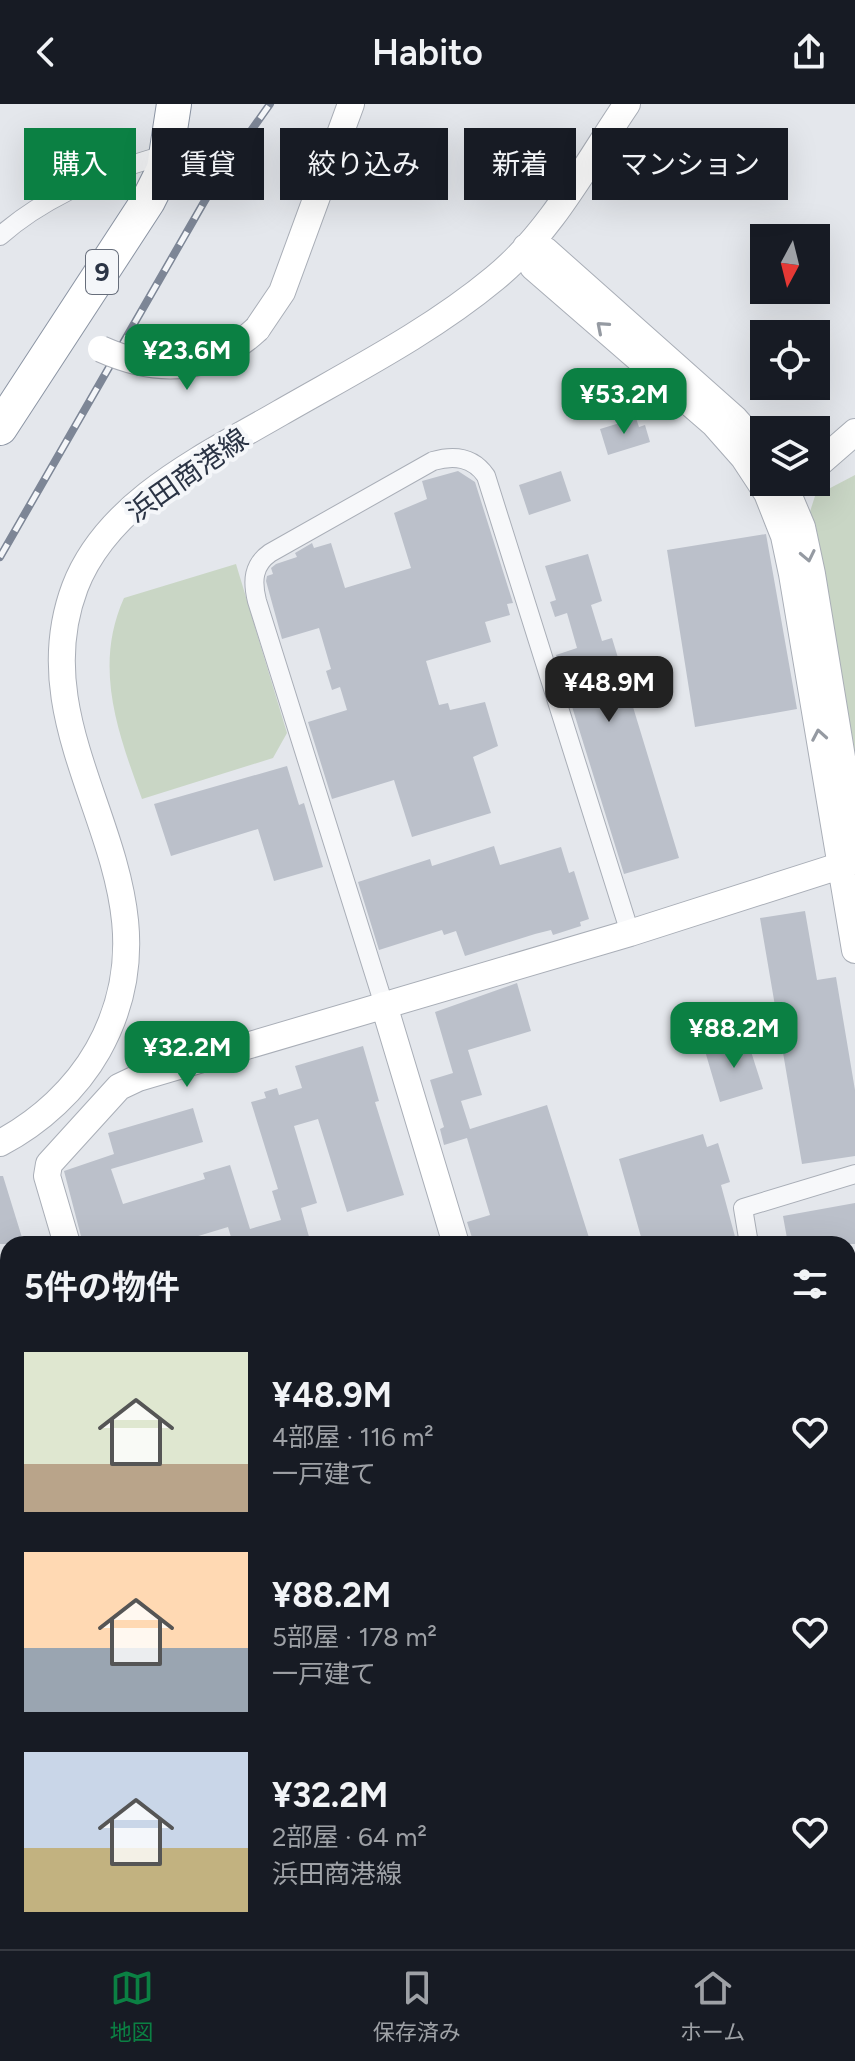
<!DOCTYPE html>
<html lang="ja">
<head>
<meta charset="utf-8">
<style>
  :root { --surface:#171b24; --page:#20242c; --text:#f1f3f6; --muted:#9ea1a6; --line:#363941; --accent:#0b8043 }
  body { margin:0; font-family:Figtree,"Noto Sans JP",sans-serif; background:var(--page); color:var(--text); height:100vh; display:flex; flex-direction:column; font-size:30px; white-space:nowrap }
  * { box-sizing:border-box; margin:0 }
  p { font-size:26px; color:var(--muted) }
  .icon { flex:none; width:44px; height:44px; fill:none; stroke:currentColor; stroke-width:2; stroke-linecap:round; stroke-linejoin:round }
  .map { position:relative; flex:1; overflow:hidden }
  .side { position:absolute; left:0px; top:1132px; width:856px; height:714px; display:flex; flex-direction:column; background:var(--surface); border-radius:24px 24px 0 0; box-shadow:0 8px 32px #0002 }
  .side>* { flex:none }
  .banner { position:absolute; left:24px; top:24px; width:808px; height:72px; display:flex; gap:16px }
  .needle { width:52px; rotate:187deg }
  .fabs { position:absolute; left:750px; top:120px; display:grid; gap:16px }
  .fabs a { display:grid; place-items:center; width:80px; height:80px; border-radius:0px; background:var(--surface); box-shadow:0 8px 32px #0002; font-size:40px }
  .price { position:absolute; translate:-50% -68px; padding:0 18px; border-radius:16px; background:var(--accent); color:#fff; font-size:26px; line-height:52px; filter:drop-shadow(0 2px 4px #0008) }
  .price::after { content:''; position:absolute; left:50%; top:48px; width:24px; height:18px; margin-left:-12px; background:inherit; clip-path:polygon(0 0,100% 0,50% 100%) }
  .price.selected { background:#222; color:#fff }
  ul { padding:0; list-style:none }
  li { display:flex; align-items:center; gap:24px; height:200px; padding:0 24px }
  li span { display:grid; place-items:center; flex:none; width:224px; height:160px; border-radius:0px; color:#555 }
  li>.icon { margin-inline-start:auto }
  span .icon { width:96px; height:96px; fill:#fffc; stroke-width:1 }
  li b { font-size:34px }
  h2 { display:flex; justify-content:space-between; align-items:center; height:96px; padding:0 24px; font-size:34px }
  .chip { padding:0 28px; border-radius:0px; background:var(--surface); box-shadow:0 8px 32px #0002; font-size:28px; line-height:72px }
  .chip.selected { background:var(--accent); color:#fff }
  header { display:flex; justify-content:space-between; align-items:center; height:104px; padding:0 24px; background:var(--surface); font-size:36px; font-weight:600 }
  .menu { display:flex; justify-content:space-around; align-items:center; height:112px; border-top:2px solid var(--line); background:var(--surface); font-size:22px; color:var(--muted) }
  .menu a { display:grid; justify-items:center; gap:4px }
  .menu .selected { color:var(--accent) }
  .map>svg:first-child { display:block }
</style>
</head>
<body>
<header><svg class="icon" aria-label="back" viewBox="0 0 24 24"><path d="M15 5l-7 7 7 7"/></svg>Habito<svg class="icon" aria-label="share" viewBox="0 0 24 24"><path d="M12 15V3M7 8l5-5 5 5M5 13v7h14v-7"/></svg></header>
<div class="map">
<svg width="855" height="1845" viewBox="0 0 855 1845">
  <rect width="100%" height="100%" fill="#e4e7ec"/>
  <path fill="#c9d6c5" d="M855,371V708L806,420L815,392Z
    M236,460L287,629L273,654L142,695C118,629 93,563 124,494Z"/>
  <path fill="#9fb4cc" d="M855,1746V1845H530L553,1838H848V1748Z"/>
  <path fill="#bbc0ca" d="M636,314L639,323L645,321L650,338L608,351L600,325Z
    M458,367L475,378L513,499L507,500L510,511L485,518L491,538L426,557L439,601L448,599L450,606L485,598L498,642L473,653L491,709L412,733L394,676L332,695L308,618L347,606L340,583L332,586L326,567L331,565L319,524L282,535L266,477L267,472L273,470L271,464L276,460L297,453L295,449L312,439L314,444L331,439L345,484L411,464L394,409L427,395L422,377Z
    M561,367L571,397L529,411L519,381Z
    M766,430L797,605L695,623L667,446Z
    M588,450L602,497L591,501L602,537L612,534L679,754L624,770L556,551L577,544L567,509L555,513L550,498L556,496L545,462Z
    M287,662L299,701L304,699L323,763L274,777L258,725L171,752L154,700Z
    M494,742L500,761L561,743L569,769L574,767L589,815L580,818L581,822L553,831L551,826L535,830L465,852L456,827L444,831L442,826L379,846L358,778L430,755L432,762Z
    M805,807L817,876L836,873L855,986V1052L802,1060L760,814Z
    M517,879L531,927L468,946L482,991L461,997L470,1025L547,1001L591,1140H474L467,1118L490,1111L467,1034L444,1041L440,1025L444,1023L430,976L453,969L435,908Z
    M747,935L763,985L720,998L705,947Z
    M363,942L379,997L375,998L404,1091L347,1108L318,1015L294,1022L317,1099L301,1104L311,1140H233L228,1123L172,1140H83L64,1067L114,1050L108,1029L193,1004L203,1038L111,1065L123,1100L205,1075L203,1069L230,1061L250,1125L281,1116L272,1087L278,1085L251,998L266,994L264,988L277,984L279,991L302,984L295,962Z
    M703,1030L707,1043L718,1039L730,1078L721,1081L737,1140H643L619,1055Z
    M0,1072H3L24,1140H0Z
    M855,1099V1140H788L783,1112Z"/>
  <g fill="none" stroke-linecap="round" stroke-linejoin="round">
    <defs>
      <path id="street" d="M0,132C43,94 102,69 157,53
        M384,901L257,497C252,477 253,461 270,449L433,357C454,351 473,353 486,372L630,829
        M749,1140L743,1104L855,1070
        M0,1295L8,1293"/>
      <path id="secondary" d="M257,225L282,188L351,0
        M764,348L735,315L545,146L526,143L533,163L714,320L744,354L767,389L784,432L792,470L855,846
        M816,362L855,328
        M783,378L802,423L812,470L855,733
        M384,901L456,1140
        M0,1039C40,1018 76,985 98,946C193,777 13,647 75,483C108,397 206,352 280,309C353,267 430,228 495,174C550,129 587,59 627,0
        M67,1140L47,1072L49,1060L119,983L138,974L630,829L855,757
        M848,1432L855,1430
        M848,1604L855,1602
        M848,1624L855,1621
        M0,1691L8,1689
        M57,1845L80,1838
        M117,1845L140,1838"/>
      <path id="highway" d="M0,324L148,97L164,65L174,0"/>
    </defs>
    <use href="#street" stroke="#a9aeb7" stroke-width="20"/>
    <use href="#secondary" stroke="#a9aeb7" stroke-width="28"/>
    <use href="#highway" stroke="#8b94a3" stroke-width="36"/>
    <use href="#street" stroke="#f7f8fa" stroke-width="18"/>
    <use href="#secondary" stroke="#fff" stroke-width="26"/>
    <use href="#highway" stroke="#fff" stroke-width="34"/>
    <defs>
      <path id="rail" d="M0,453L219,72L270,0"/>
    </defs>
    <use href="#rail" stroke="#7d8696" stroke-width="8"/>
    <use href="#rail" stroke="#f4f6f9" stroke-width="5" stroke-dasharray="15" stroke-linecap="butt"/>
    <defs>
      <path id="secondary-bridge" d="M101,245C157,270 210,269 257,225"/>
    </defs>
    <use href="#secondary-bridge" stroke="#a9aeb7" stroke-width="28" stroke-linecap="butt"/>
    <use href="#secondary-bridge" stroke="#fff" stroke-width="26"/>
  </g>
  <defs><path id="oneway-chevron" d="M-2-3.5L2.5 0L-2 3.5" fill="none" stroke-width="1.6" stroke-linecap="round" stroke-linejoin="round" transform="scale(2)"/></defs>
  <g stroke="#959aa2">
    <use href="#oneway-chevron" transform="translate(602 223) rotate(-139)"/>
    <use href="#oneway-chevron" transform="translate(808 452) rotate(78)"/>
    <use href="#oneway-chevron" transform="translate(819 631) rotate(-100)"/>
  </g>
  <g text-anchor="middle" stroke-width="8" stroke-linejoin="round" paint-order="stroke">
    <rect fill="#f4f6f9" stroke="#676e7b" stroke-width="2" x="86" y="146" width="32" height="44" rx="6"/>
    <g font-size="26" font-weight="bold" fill="#2b3445">
      <text x="102" y="177">9</text>
    </g>
    <g font-size="28" fill="#2b3445" stroke="#f4f6f9">
      <text transform="translate(187 371) rotate(-35)" y="10">浜田商港線</text>
    </g>
  </g>
</svg>
<div class="fabs">
<a><svg class="needle" viewBox="-14 -14 28 28"><path d="M0-13l5 13h-10z" fill="#e53935"/><path d="M0 13l5-13h-10z" fill="#9ea1a6"/></svg></a>
<a><svg class="icon" aria-label="locate" viewBox="0 0 24 24"><circle cx="12" cy="12" r="6"/><path d="M12 2v4M12 18v4M2 12h4M18 12h4"/></svg></a>
<a><svg class="icon" aria-label="layers" viewBox="0 0 24 24"><path d="M12 4l9 5-9 5-9-5zM3 14l9 5 9-5"/></svg></a>
</div>
<b class="price" style="left:187px;top:288px">¥23.6M</b>
<b class="price" style="left:624px;top:332px">¥53.2M</b>
<b class="price selected" style="left:609px;top:620px">¥48.9M</b>
<b class="price" style="left:734px;top:966px">¥88.2M</b>
<b class="price" style="left:187px;top:985px">¥32.2M</b>
<div class="banner">
<a class="chip selected">購入</a>
<a class="chip">賃貸</a>
<a class="chip">絞り込み</a>
<a class="chip">新着</a>
<a class="chip">マンション</a>
</div>
<section class="side">
<h2>5件の物件<svg class="icon" aria-label="filters" viewBox="0 0 24 24"><path d="M4 7h16M4 17h16"/><circle cx="9" cy="7" r="2"/><circle cx="15" cy="17" r="2"/></svg></h2>
<ul>
<li><span style="background:linear-gradient(#dfe7d0 70%,#b9a48a 0)"><svg class="icon" aria-label="home" viewBox="0 0 24 24"><path d="M3 11l9-7 9 7M6 9v11h12V9"/></svg></span><div><b>¥48.9M</b><p>4部屋 · 116 m²</p><p>一戸建て</p></div><svg class="icon" aria-label="heart" viewBox="0 0 24 24"><path d="M12 20l-8-8c-3-5 5-10 8-4 3-6 11-1 8 4z"/></svg></li>
<li><span style="background:linear-gradient(#ffd9b3 60%,#9aa5b1 0)"><svg class="icon" aria-label="home" viewBox="0 0 24 24"><path d="M3 11l9-7 9 7M6 9v11h12V9"/></svg></span><div><b>¥88.2M</b><p>5部屋 · 178 m²</p><p>一戸建て</p></div><svg class="icon" aria-label="heart" viewBox="0 0 24 24"><path d="M12 20l-8-8c-3-5 5-10 8-4 3-6 11-1 8 4z"/></svg></li>
<li><span style="background:linear-gradient(#c9d6e8 60%,#c2b280 0)"><svg class="icon" aria-label="home" viewBox="0 0 24 24"><path d="M3 11l9-7 9 7M6 9v11h12V9"/></svg></span><div><b>¥32.2M</b><p>2部屋 · 64 m²</p><p>浜田商港線</p></div><svg class="icon" aria-label="heart" viewBox="0 0 24 24"><path d="M12 20l-8-8c-3-5 5-10 8-4 3-6 11-1 8 4z"/></svg></li>
</ul>
</section>
</div>
<nav class="menu">
<a class="selected"><svg class="icon" aria-label="map" viewBox="0 0 24 24"><path d="M3 6l6-2 6 2 6-2v14l-6 2-6-2-6 2zM9 4v14M15 6v14"/></svg>地図</a>
<a><svg class="icon" aria-label="saved" viewBox="0 0 24 24"><path d="M7 4h10v16l-5-4-5 4z"/></svg>保存済み</a>
<a><svg class="icon" aria-label="home" viewBox="0 0 24 24"><path d="M3 11l9-7 9 7M6 9v11h12V9"/></svg>ホーム</a>
</nav>
</body>
</html>
